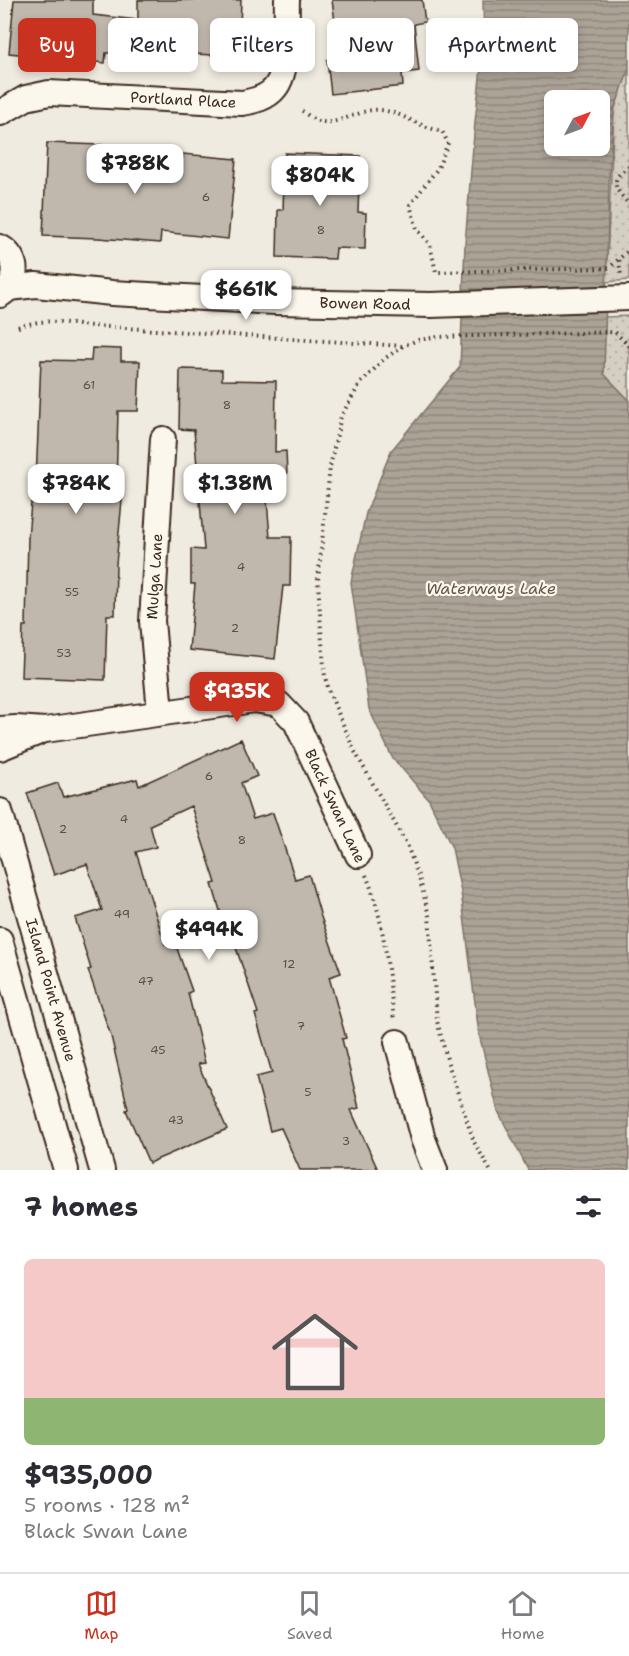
<!DOCTYPE html>
<html lang="en">
<head>
<meta charset="utf-8">
<style>
  :root { --surface:#fff; --page:#f7f7f7; --text:#2b2b33; --muted:#7c7c81; --line:#e1e1e2; --accent:#c8321e }
  body { margin:0; font-family:"Shantell Sans",sans-serif; background:var(--page); color:var(--text); height:100vh; display:flex; flex-direction:column; font-size:22px; white-space:nowrap }
  * { box-sizing:border-box; margin:0 }
  p { font-size:20px; color:var(--muted) }
  .icon { flex:none; width:33px; height:33px; fill:none; stroke:currentColor; stroke-width:2; stroke-linecap:round; stroke-linejoin:round }
  .map { position:relative; height:1170px; overflow:hidden }
  .panel { display:flex; flex-direction:column; background:var(--surface); flex:1 }
  .panel>* { flex:none }
  .guide { position:absolute; left:18px; top:18px; width:594px; height:54px; display:flex; gap:12px }
  .needle { width:39px; rotate:49deg }
  .tools { position:absolute; left:544px; top:90px; display:grid; gap:12px }
  .tools a { display:grid; place-items:center; width:66px; height:66px; border-radius:9px; background:var(--surface); box-shadow:0 3px 9px #0003; font-size:30px }
  .price { position:absolute; translate:-50% -51px; padding:0 14px; border-radius:12px; background:#fff; color:#222; font-size:20px; line-height:39px; filter:drop-shadow(0 2px 3px #0008) }
  .price::after { content:''; position:absolute; left:50%; top:36px; width:18px; height:14px; margin-left:-9px; background:inherit; clip-path:polygon(0 0,100% 0,50% 100%) }
  .price.current { background:var(--accent); color:#fff }
  ul { padding:0; list-style:none }
  li { display:grid; align-content:center; gap:12px; height:318px; padding:0 24px }
  li+li { border-top:2px solid var(--line) }
  li span { display:grid; place-items:center; height:186px; border-radius:9px; color:#555 }
  li>.icon { margin-inline-start:auto }
  span .icon { width:108px; height:108px; fill:#fffc; stroke-width:1 }
  li b { font-size:26px }
  h2 { display:flex; justify-content:space-between; align-items:center; height:72px; padding:0 24px; font-size:26px }
  .tag { padding:0 21px; border-radius:9px; background:var(--surface); box-shadow:0 3px 9px #0003; font-size:21px; line-height:54px }
  .tag.current { background:var(--accent); color:#fff }
  .tabs { display:flex; justify-content:space-around; align-items:center; height:84px; border-top:2px solid var(--line); background:var(--surface); font-size:16px; color:var(--muted) }
  .tabs a { display:grid; justify-items:center; gap:3px }
  .tabs .current { color:var(--accent) }
  .map>svg:first-child { display:block }
</style>
</head>
<body>
<div class="map">
<svg width="629" height="1170" viewBox="0 0 629 1170">
  <defs>
    <pattern id="park-dots" width="8" height="8" patternUnits="userSpaceOnUse" patternTransform="scale(1.5)"><rect width="8" height="8" fill="#d5cec3"/><path d="M2 2h.1M6 6h.1" fill="none" stroke="#b8b1a7" stroke-width="1.8" stroke-linecap="round"/></pattern>
    <pattern id="water-rules" width="6" height="5" patternUnits="userSpaceOnUse" patternTransform="scale(1.5)"><rect width="6" height="5" fill="#aca397"/><path d="M0 2.5h6" fill="none" stroke="#8d857b"/></pattern>
  </defs>
  <rect width="100%" height="100%" fill="#f0ebe0"/>
  <filter id="ink" filterUnits="userSpaceOnUse"><feTurbulence type="fractalNoise" baseFrequency=".0167" numOctaves="2"/><feDisplacementMap in="SourceGraphic" scale="12" xChannelSelector="R" yChannelSelector="G"/><feConvolveMatrix kernelMatrix="1 2 1 2 8 2 1 2 1" color-interpolation-filters="sRGB"/></filter>
  <g filter="url(#ink)">
    <path fill="url(#park-dots)" stroke="#887c70" stroke-width="1.5" d="M629,69V280L606,282L614,110Z
      M629,316V400L604,374L605,317Z"/>
    <path fill="url(#water-rules)" stroke="#7f7367" stroke-width="1.5" fill-rule="evenodd" d="M483,0H629V69L614,110L609,178L604,374L629,400V1170H528L498,1111L479,1034L461,892L452,848L429,800L392,757L369,709L351,582L366,513L391,451L460,367L465,244L475,122L484,43ZM555,100H600V146H555Z"/>
    <path fill="#c0b8ad" stroke="#3b2a1e" stroke-width="1.5" d="M14,0H93V15L138,20V0H241L239,56L168,53H106L105,63L9,53Z
      M332,0H422L425,22L414,24L419,71L402,73L403,86L331,94L327,60L340,58Z
      M47,143L102,145V151L183,158V154L236,159L228,239L161,232L160,243L98,238L43,236Z
      M285,153L360,156L358,212L366,213L365,249L336,248L335,259L277,257L278,210H283Z
      M92,348L121,349V361H140L138,411H118L116,489L123,490L116,564L115,615H107L105,680L21,677L23,626H26L28,537L33,481H36L41,360L91,361Z
      M180,369L222,370V380L276,381L275,452L286,451L287,474L265,476L270,537H291L290,586H283L275,659L189,650L195,584H191V549L204,550L194,430L179,429Z
      M241,739L257,776L241,783L253,819L273,813L295,879L309,875L321,917L341,973L329,977L346,1038L342,1039L359,1108L351,1110L378,1170H300L281,1128L270,1131L256,1077L272,1073L255,1014L258,1013L231,933L227,934L212,884L216,883L191,806L150,825L156,847L136,852L165,944L174,940L192,991L188,993L205,1063L198,1064L227,1129L149,1163L126,1110L128,1109L111,1036L88,970L91,969L75,918L102,910L87,864L54,875L27,793L58,783L63,797L137,779L139,786Z"/>
    <g fill="none" stroke-linecap="round" stroke-linejoin="round">
      <defs>
        <g id="street">
          <path id="s1" d="M0,113L26,98L49,93L242,103C254,101 267,98 275,88C290,70 286,23 287,0"/>
          <path d="M0,247C20,258 19,284 0,295"/>
          <path id="s2" d="M9,288L36,285L112,293L276,302L431,305L629,298"/>
          <path id="s3" d="M160,712L152,621L163,439"/>
          <path d="M0,729L16,728L45,730L254,700L279,704L296,722L358,855"/>
          <path d="M0,748L37,733"/>
          <path id="s4" d="M0,811L102,1170"/>
          <path d="M0,940L66,1170"/>
          <path d="M397,1042L423,1139L435,1170"/>
        </g>
      </defs>
      <use href="#street" stroke="#3b2a1e" stroke-width="28"/>
      <path stroke="#3b2a1e" stroke-width="4" stroke-dasharray="1.5 4.5" stroke-linecap="butt" d="M302,111C307,114 313,120 318,121C339,127 361,107 381,110C404,113 420,128 442,131L448,143L438,168L410,205L417,229L430,245L436,272L609,268L629,250
        M629,167C608,179 615,190 629,204
        M619,260L621,276
        M18,327C42,319 55,321 79,325L402,346
        M366,875C385,921 388,971 394,1020
        M490,1170L474,1142L448,1063L437,1021L429,916L421,884L407,845L354,750L330,694L325,677L321,630L318,580L330,467L341,416L360,384L384,359L403,346L418,340L438,337L615,332L629,346"/>
      <use href="#street" stroke="#fbf7ec" stroke-width="24"/>
    </g>
  </g>
  <g text-anchor="middle" stroke-width="4.5" stroke-linejoin="round" paint-order="stroke">
    <g font-size="12" fill="#5c4e42">
      <text x="206" y="201">6</text>
      <text x="321" y="234">8</text>
      <text x="89" y="389">61</text>
      <text x="227" y="409">8</text>
      <text x="241" y="571">4</text>
      <text x="72" y="596">55</text>
      <text x="235" y="632">2</text>
      <text x="64" y="657">53</text>
      <text x="209" y="780">6</text>
      <text x="124" y="823">4</text>
      <text x="63" y="833">2</text>
      <text x="242" y="844">8</text>
      <text x="122" y="918">49</text>
      <text x="289" y="968">12</text>
      <text x="146" y="985">47</text>
      <text x="301" y="1030">7</text>
      <text x="158" y="1054">45</text>
      <text x="308" y="1096">5</text>
      <text x="176" y="1124">43</text>
      <text x="346" y="1145">3</text>
    </g>
    <g font-size="15" fill="#3b2a1e" stroke="#fbf7ec">
      <text dy="5" stroke="none"><textPath href="#s1" startOffset="188">Portland Place</textPath></text>
      <text dy="5" stroke="none"><textPath href="#s2" startOffset="357">Bowen Road</textPath></text>
      <text dy="5" stroke="none"><textPath href="#s3" startOffset="136">Mulga Lane</textPath></text>
      <text transform="translate(335 806) rotate(65)" y="5">Black Swan Lane</text>
      <text dy="5" stroke="none"><textPath href="#s4" startOffset="186">Island Point Avenue</textPath></text>
    </g>
    <g font-size="16" font-style="italic" fill="#635448" stroke="#fbf7ec">
      <text x="491" y="594">Waterways Lake</text>
    </g>
  </g>
</svg>
<div class="tools">
<a><svg class="needle" viewBox="-14 -14 28 28"><path d="M0-13l5 13h-10z" fill="#e53935"/><path d="M0 13l5-13h-10z" fill="#7c7c81"/></svg></a>
</div>
<b class="price" style="left:135px;top:195px">$788K</b>
<b class="price" style="left:320px;top:207px">$804K</b>
<b class="price" style="left:246px;top:321px">$661K</b>
<b class="price" style="left:76px;top:515px">$784K</b>
<b class="price" style="left:235px;top:515px">$1.38M</b>
<b class="price current" style="left:237px;top:723px">$935K</b>
<b class="price" style="left:209px;top:961px">$494K</b>
<div class="guide">
<a class="tag current">Buy</a>
<a class="tag">Rent</a>
<a class="tag">Filters</a>
<a class="tag">New</a>
<a class="tag">Apartment</a>
</div>
</div>
<section class="panel">
<h2>7 homes<svg class="icon" aria-label="filters" viewBox="0 0 24 24"><path d="M4 7h16M4 17h16"/><circle cx="9" cy="7" r="2"/><circle cx="15" cy="17" r="2"/></svg></h2>
<ul>
<li><span style="background:linear-gradient(#f6c9c9 75%,#8fb573 0)"><svg class="icon" aria-label="home" viewBox="0 0 24 24"><path d="M3 11l9-7 9 7M6 9v11h12V9"/></svg></span><div><b>$935,000</b><p>5 rooms · 128 m²</p><p>Black Swan Lane</p></div></li>
</ul>
</section>
<nav class="tabs">
<a class="current"><svg class="icon" aria-label="map" viewBox="0 0 24 24"><path d="M3 6l6-2 6 2 6-2v14l-6 2-6-2-6 2zM9 4v14M15 6v14"/></svg>Map</a>
<a><svg class="icon" aria-label="saved" viewBox="0 0 24 24"><path d="M7 4h10v16l-5-4-5 4z"/></svg>Saved</a>
<a><svg class="icon" aria-label="home" viewBox="0 0 24 24"><path d="M3 11l9-7 9 7M6 9v11h12V9"/></svg>Home</a>
</nav>
</body>
</html>
